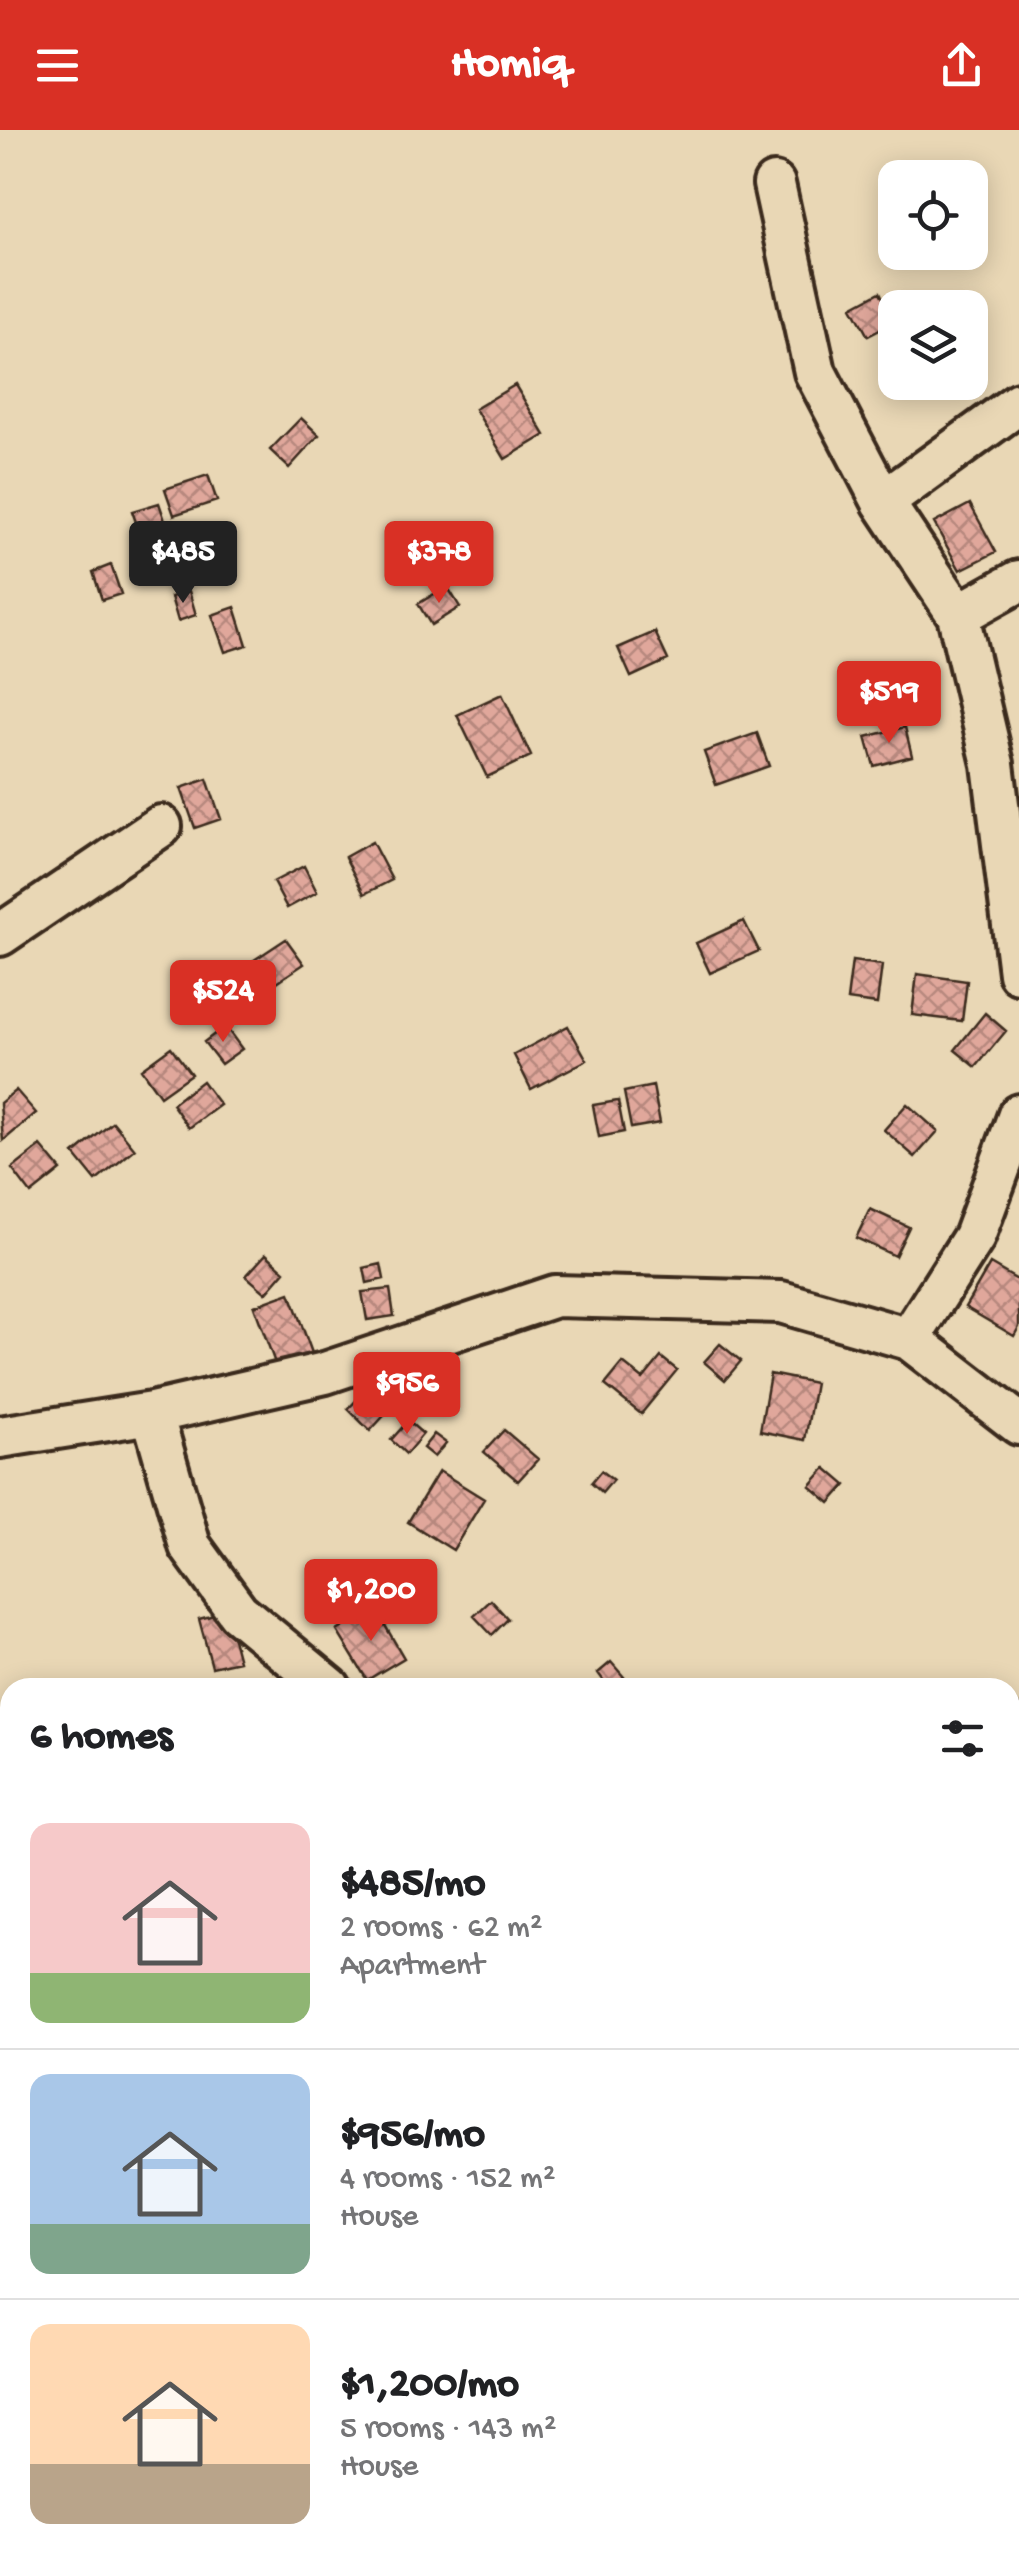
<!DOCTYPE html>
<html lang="en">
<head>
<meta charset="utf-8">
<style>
  :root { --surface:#fff; --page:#f2f2f2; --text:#202124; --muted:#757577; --line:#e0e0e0; --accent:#d93025 }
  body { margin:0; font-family:"Gochi Hand",sans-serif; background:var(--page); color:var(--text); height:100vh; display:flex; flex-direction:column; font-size:38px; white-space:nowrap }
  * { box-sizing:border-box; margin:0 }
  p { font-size:32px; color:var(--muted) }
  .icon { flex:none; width:55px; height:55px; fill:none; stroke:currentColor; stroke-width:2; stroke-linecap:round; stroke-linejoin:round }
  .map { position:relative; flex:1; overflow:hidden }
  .panel { position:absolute; left:0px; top:1548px; width:1020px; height:892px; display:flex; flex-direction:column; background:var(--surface); border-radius:30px 30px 0 0; box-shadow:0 5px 25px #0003 }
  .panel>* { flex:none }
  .fabs { position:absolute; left:878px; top:30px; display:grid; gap:20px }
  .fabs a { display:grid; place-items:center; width:110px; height:110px; border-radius:20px; background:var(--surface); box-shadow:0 5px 25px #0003; font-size:50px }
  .price { position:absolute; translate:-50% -85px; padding:0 22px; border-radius:10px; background:var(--accent); color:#fff; font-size:32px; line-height:65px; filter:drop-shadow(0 2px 5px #0008) }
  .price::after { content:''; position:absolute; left:50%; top:60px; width:30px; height:22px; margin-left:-15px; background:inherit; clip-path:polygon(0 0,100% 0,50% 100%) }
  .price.active { background:#222; color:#fff }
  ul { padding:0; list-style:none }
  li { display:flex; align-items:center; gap:30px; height:250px; padding:0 30px }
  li+li { border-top:2px solid var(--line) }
  li span { display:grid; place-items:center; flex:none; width:280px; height:200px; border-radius:20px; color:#555 }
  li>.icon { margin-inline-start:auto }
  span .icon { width:120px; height:120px; fill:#fffc; stroke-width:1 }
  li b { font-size:42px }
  h2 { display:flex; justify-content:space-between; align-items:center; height:120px; padding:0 30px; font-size:42px }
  header { display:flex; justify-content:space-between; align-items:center; height:130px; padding:0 30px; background:var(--accent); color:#fff; font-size:45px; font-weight:800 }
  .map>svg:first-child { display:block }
</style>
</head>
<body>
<header><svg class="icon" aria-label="menu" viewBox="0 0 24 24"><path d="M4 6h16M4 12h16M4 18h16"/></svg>Homiq<svg class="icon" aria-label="share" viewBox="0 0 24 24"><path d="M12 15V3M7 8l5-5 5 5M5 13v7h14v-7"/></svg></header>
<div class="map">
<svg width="1019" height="2438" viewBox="0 0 1019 2438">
  <defs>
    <pattern id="building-cross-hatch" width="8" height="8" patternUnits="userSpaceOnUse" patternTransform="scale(2.5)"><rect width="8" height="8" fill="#e0a79b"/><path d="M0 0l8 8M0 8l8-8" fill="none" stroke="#b7887e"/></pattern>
  </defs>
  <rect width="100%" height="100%" fill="#e9d7b5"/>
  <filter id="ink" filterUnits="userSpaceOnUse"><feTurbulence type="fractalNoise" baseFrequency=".01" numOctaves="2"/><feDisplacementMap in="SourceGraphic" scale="20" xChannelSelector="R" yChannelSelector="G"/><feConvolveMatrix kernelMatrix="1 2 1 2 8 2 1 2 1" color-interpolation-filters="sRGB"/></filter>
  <g filter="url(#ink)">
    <path fill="url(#building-cross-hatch)" stroke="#3b2a1e" stroke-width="2.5" d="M880,162L895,192L868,206L852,177Z
      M515,255L545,305L505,329L475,279Z
      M301,288L319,305L289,338L270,320Z
      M208,345L217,371L174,385L165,359Z
      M159,373L174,417L148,426L132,381Z
      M970,374L996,422L960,440L934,393Z
      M111,435L121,464L102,470L93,442Z
      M447,456L460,477L431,495L418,474Z
      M189,461L196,485L178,491L171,467Z
      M235,477L247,515L225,522L212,485Z
      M655,502L668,530L631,547L618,518Z
      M502,564L531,626L487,647L457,585Z
      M905,597L912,626L874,636L866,607Z
      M757,603L769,636L716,655L704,622Z
      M207,649L221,689L195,698L181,658Z
      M372,712L392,750L364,764L345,727Z
      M304,736L317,762L287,778L273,752Z
      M744,791L759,821L710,843L696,813Z
      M286,809L304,834L268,858L251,832Z
      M852,831L882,835L877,874L847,870Z
      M917,844L967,851L962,891L912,885Z
      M985,883L1006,901L976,937L955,920Z
      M225,896L242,919L221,934L204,912Z
      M568,896L587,930L531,959L514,925Z
      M171,917L191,944L160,966L141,939Z
      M202,951L220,975L189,998L172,974Z
      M653,956L660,993L631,998L624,962Z
      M16,960L36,983L3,1011L0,973Z
      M618,971L624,1002L599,1007L593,975Z
      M907,974L938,1001L915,1027L884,1000Z
      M113,992L135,1019L96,1051L74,1024Z
      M41,1016L61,1040L31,1064L12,1039Z
      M870,1079L909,1097L895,1126L856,1108Z
      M266,1124L285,1141L266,1163L246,1146Z
      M381,1134L384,1149L367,1153L364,1138Z
      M990,1134L1019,1151V1197L1014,1206L965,1177Z
      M390,1159L394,1186L367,1190L362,1162Z
      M290,1163L312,1223L276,1236L254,1176Z
      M720,1214L741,1231L725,1250L704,1232Z
      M661,1227L677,1240L641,1284L605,1255L623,1233L643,1249Z
      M770,1244L815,1253L805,1310L760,1301Z
      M370,1256L392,1277L370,1301L348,1279Z
      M408,1291L423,1304L406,1324L391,1310Z
      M504,1300L538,1329L518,1351L484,1322Z
      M434,1304L446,1313L434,1327L423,1318Z
      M826,1338L846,1355L830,1373L810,1356Z
      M439,1341L484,1369L453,1420L408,1392Z
      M601,1341L613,1350L602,1363L591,1353Z
      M491,1470L508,1489L492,1505L474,1486Z
      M375,1478L404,1528L367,1550L337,1501Z
      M226,1482L239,1531L212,1537L199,1489Z
      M611,1532L624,1547L609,1558L598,1543Z
      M1010,1567L1019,1575V1589L1015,1593L1019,1597L1017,1639L1010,1632Z
      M1010,1853L1019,1856V1882L1010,1880Z
      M0,1885L10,1896V1909L1,1917Z
      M0,1937L10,1948V1974L0,1983Z
      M1010,1958L1019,1961V2011L1010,2007Z
      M10,2207V2243L0,2235V2220Z
      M1015,2314L1019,2316V2359L1010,2355V2324Z
      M121,2430H138L145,2438H112Z
      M461,2430H496L492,2438H475Z"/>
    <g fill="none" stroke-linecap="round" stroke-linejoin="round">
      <defs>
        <path id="street" d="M774,54L815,242L883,372L958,485L993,634L1019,843
          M883,372L1019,273
          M958,485L1019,451
          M0,805L161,696
          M909,1209L974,1107L1019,985
          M152,1283L190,1416L238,1482L330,1558
          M0,1307L152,1283L325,1243L555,1166L781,1172L909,1209L1019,1294
          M0,2070L10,2064
          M1010,2162L1019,2115
          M0,2408L10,2403
          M657,2438V2430
          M921,2438L925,2430"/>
      </defs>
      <use href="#street" stroke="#3b2a1e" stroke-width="48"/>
      <use href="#street" stroke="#e9d7b5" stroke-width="40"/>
    </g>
  </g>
</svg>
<div class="fabs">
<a><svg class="icon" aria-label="locate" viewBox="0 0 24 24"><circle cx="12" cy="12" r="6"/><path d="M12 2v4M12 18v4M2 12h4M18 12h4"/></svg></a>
<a><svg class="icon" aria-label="layers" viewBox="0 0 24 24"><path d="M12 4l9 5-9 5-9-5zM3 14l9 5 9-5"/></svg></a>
</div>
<b class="price active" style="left:183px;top:476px">$485</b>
<b class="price" style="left:439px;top:476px">$378</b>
<b class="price" style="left:889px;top:616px">$519</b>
<b class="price" style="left:223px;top:915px">$524</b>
<b class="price" style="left:407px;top:1307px">$956</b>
<b class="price" style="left:371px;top:1514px">$1,200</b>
<section class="panel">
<h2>6 homes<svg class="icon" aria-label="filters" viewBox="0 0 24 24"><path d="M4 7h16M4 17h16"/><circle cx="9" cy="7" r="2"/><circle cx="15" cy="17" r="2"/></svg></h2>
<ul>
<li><span style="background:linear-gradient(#f6c9c9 75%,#8fb573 0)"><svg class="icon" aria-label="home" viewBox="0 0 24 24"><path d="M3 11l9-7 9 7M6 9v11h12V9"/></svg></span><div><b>$485/mo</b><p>2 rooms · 62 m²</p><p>Apartment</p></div></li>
<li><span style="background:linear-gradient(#a9c7e8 75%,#7fa58c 0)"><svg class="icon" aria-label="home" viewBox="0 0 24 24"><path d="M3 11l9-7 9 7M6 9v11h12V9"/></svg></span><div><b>$956/mo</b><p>4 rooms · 152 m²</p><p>House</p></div></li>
<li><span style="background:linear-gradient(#ffd9b3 70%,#b9a48a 0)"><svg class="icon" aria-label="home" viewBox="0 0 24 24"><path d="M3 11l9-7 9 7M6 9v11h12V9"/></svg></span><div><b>$1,200/mo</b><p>5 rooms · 143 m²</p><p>House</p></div></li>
</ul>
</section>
</div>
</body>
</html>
